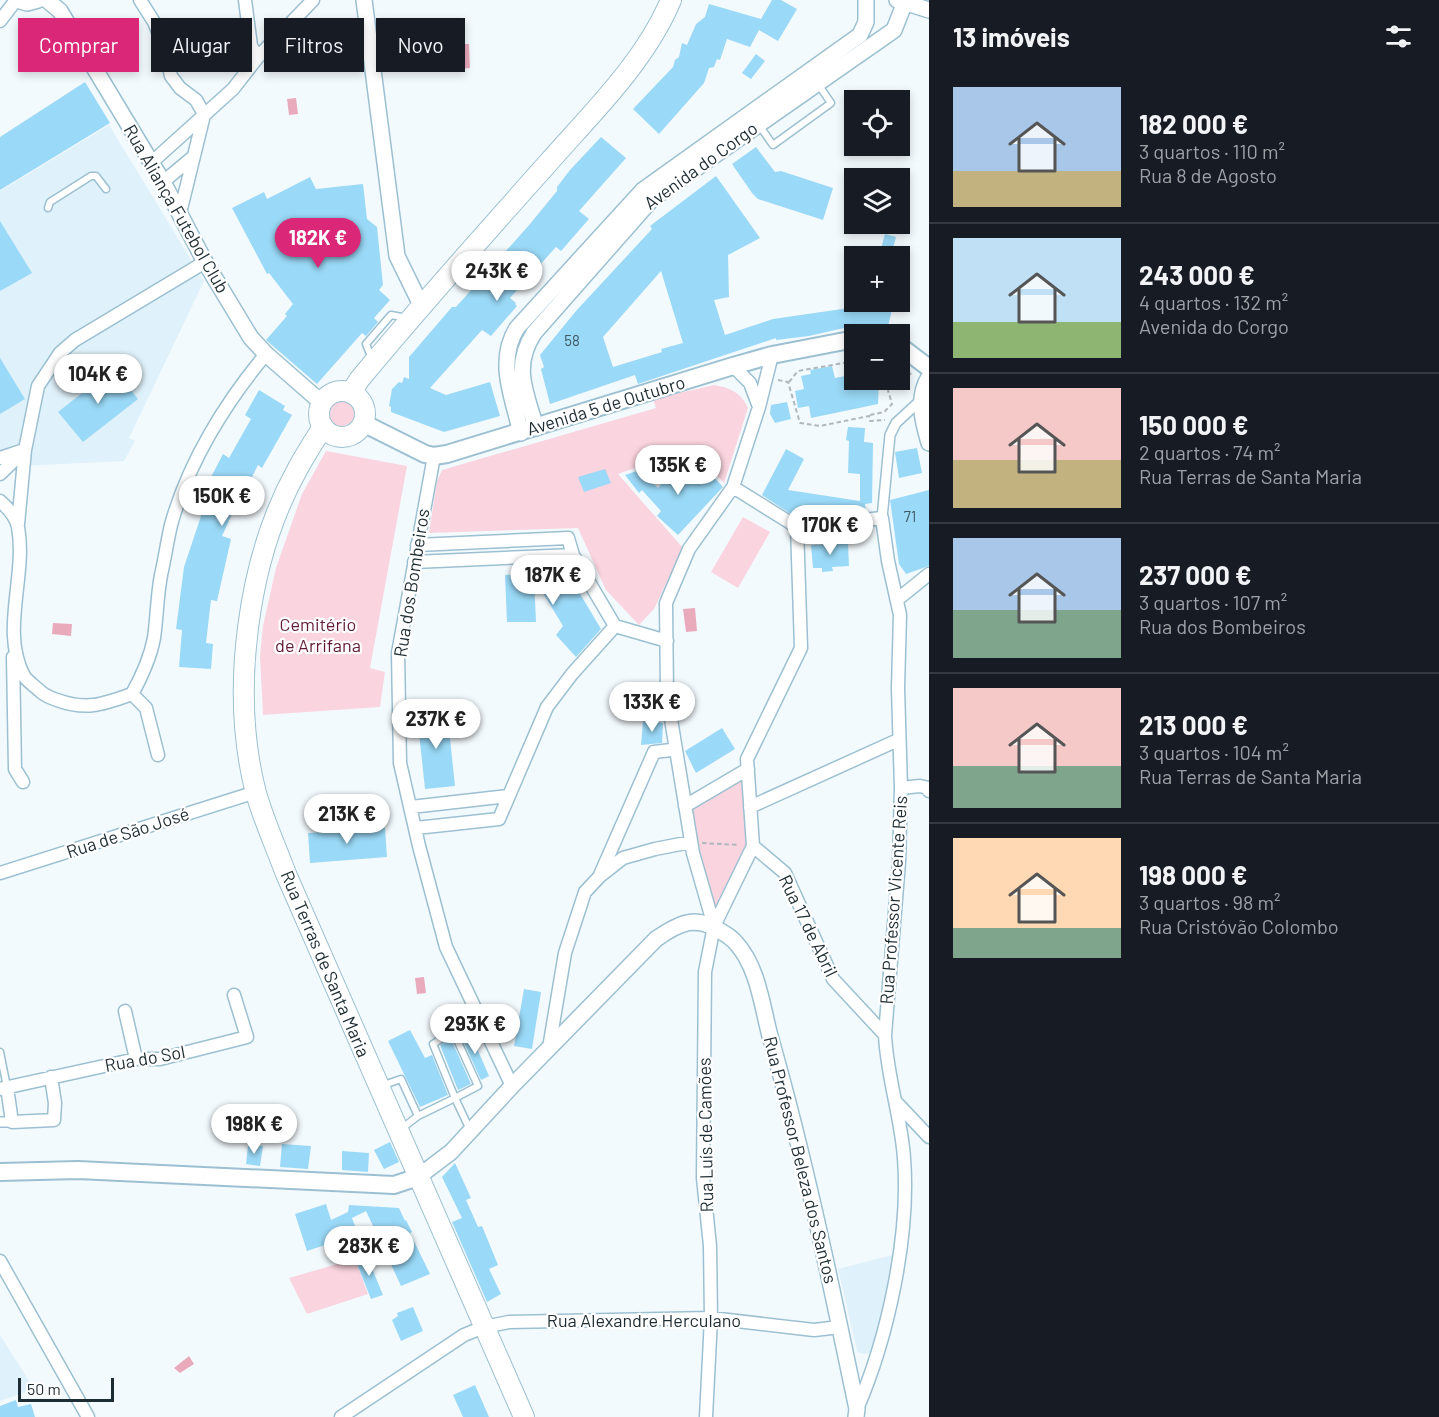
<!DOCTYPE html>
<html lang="pt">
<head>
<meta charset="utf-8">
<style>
  :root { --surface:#171b24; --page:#242831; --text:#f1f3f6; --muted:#9ea1a6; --line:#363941; --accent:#db2777 }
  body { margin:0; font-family:Barlow,sans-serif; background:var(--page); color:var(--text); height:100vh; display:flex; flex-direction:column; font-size:22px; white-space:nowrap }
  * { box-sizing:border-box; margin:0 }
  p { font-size:20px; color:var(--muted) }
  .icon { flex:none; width:33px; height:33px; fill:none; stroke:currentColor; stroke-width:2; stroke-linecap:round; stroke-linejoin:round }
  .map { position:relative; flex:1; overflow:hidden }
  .panel { display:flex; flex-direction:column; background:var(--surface); width:510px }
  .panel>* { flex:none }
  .hud { position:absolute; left:18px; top:18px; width:570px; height:54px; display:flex; gap:12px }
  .controls { position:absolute; left:844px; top:90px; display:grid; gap:12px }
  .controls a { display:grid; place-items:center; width:66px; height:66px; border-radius:0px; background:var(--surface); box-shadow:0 3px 9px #0003; font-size:30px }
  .scale { position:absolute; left:18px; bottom:15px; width:96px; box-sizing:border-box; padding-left:6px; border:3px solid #1e2d33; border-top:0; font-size:16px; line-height:21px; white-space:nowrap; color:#1e2d33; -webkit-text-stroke:4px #fff; paint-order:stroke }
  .price { position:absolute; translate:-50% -51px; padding:0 14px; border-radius:21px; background:#fff; color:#222; font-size:20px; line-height:39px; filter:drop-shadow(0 2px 3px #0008) }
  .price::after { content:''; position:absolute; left:50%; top:36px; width:18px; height:14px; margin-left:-9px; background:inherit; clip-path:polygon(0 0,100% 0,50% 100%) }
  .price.active { background:var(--accent); color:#fff }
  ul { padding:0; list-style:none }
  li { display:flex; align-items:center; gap:18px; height:150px; padding:0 24px }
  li+li { border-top:2px solid var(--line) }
  li span { display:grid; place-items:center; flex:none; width:168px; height:120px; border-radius:0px; color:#555 }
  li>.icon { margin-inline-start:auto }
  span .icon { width:72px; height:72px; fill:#fffc; stroke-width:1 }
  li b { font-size:26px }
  h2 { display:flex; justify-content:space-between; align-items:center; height:72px; padding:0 24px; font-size:26px }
  .tag { padding:0 21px; border-radius:0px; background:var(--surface); box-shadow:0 3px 9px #0003; font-size:21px; line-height:54px }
  .tag.active { background:var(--accent); color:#fff }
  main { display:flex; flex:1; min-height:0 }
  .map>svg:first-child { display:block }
</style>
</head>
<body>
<main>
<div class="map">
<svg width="929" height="1417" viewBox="0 0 929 1417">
  <rect width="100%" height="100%" fill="#f3fafe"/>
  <path fill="#dff1fa" d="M109,125L204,281L129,438L135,441L124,461L0,467V191Z
    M896,1254L872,1352L866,1354L859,1353L857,1351L838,1269Z
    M0,1335L34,1389L0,1401Z"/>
  <path fill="#fad4de" d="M714,385C730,388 741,392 748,408L724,483L707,465L700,472L640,466L618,474L683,548L654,609L639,625L606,590L578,528L429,533L437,481L442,470L656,408L653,399Z
    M326 411a15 15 0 1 1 30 0a15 15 0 1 1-30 0Z
    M326,451L407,466L370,668L385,672L380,707L263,715L260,656L263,626L276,568L302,494Z
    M743,517L770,532L738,588L711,572Z
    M745,774L750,847L716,915L698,858L690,806Z
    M355,1259L368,1294L307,1314L289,1278Z"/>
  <path fill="#e9aabc" d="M458,44H469L470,68L460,69Z
    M296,98L298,114L289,115L287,99Z
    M695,608L697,631L686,632L683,609Z
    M53,623L72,624L71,636L52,634Z
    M424,977L426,993L417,994L415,978Z
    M189,1356L194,1364L180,1373L174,1368Z"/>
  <path fill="#9ad9f7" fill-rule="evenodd" d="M772,0H781L797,9L778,41L759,30L750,47L727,39L720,60L717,59L714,67L709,68L704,83L659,134L633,109L673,67L675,60L679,57L682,43L687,45L696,24L705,17L709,4L761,19Z
    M756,54L765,61L751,79L742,73Z
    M85,82L110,123L0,190V137Z
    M601,137L626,158L579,211L589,219L561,251L556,247L510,298L516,303L515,304L517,306L491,336L482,330L430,388L446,395L490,382L500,416L444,432L391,412V407L389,406L392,389L399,382L402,383L404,377L409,379V357L452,307H456L530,224L557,191V187L570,170Z
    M756,147L775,172L781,171L833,188L823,220L758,199L752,193L732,164Z
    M716,176L760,238L728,255L729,297L714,300L725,335L773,319L849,308L848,302H894L888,326L883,325L844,328L809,336L776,340V338L638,384L635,375L550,404L541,369L544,367L540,355L576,311L652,229L650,226ZM661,271L683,343L661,349L662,352L613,367L603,337Z
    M310,177L316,189L363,184L367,219L377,227L383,285L379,290L390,300L374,318L378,322L366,336L362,333L317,384L266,340L287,316L285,314L293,304L269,273L267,274L232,208L264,192L267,199Z
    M0,221L32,273L0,291Z
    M885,234L896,237L891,256H879Z
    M0,358L25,399L0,414Z
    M832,366L835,378L855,374V380H879L878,404L811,418L809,406L798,408L795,391L804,389L801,376L811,374L810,370Z
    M114,368L138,399L83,442L58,412Z
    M259,390L285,406L283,410L292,415L262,468L258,465L239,503L237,511L235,514H232L222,536L231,539L217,601L211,600L206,643L213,644L211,669L179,667L182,630L176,629L184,567L212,483L209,481L223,454L229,458L251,419L245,415Z
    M787,402L791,419L775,423L770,414L771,405Z
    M848,427L865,428L864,442L873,443L872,503L865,504L866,511L797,518L762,495L786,449L804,459L788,490L860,501V474L848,473L849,441L846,440Z
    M917,448L922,473L899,478L895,452Z
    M605,469L611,483L584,492L578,477Z
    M640,470L658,488L673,471L702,479L709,472L723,487L678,535L657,516L661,511L642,490L639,493L625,475Z
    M929,490V566L906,574L899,564L890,500Z
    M848,543L849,566L832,567L833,571L822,572V568H813L811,545Z
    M567,572L601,629L576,657L556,635L563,626L534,578L536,622H507L505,575Z
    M447,710L455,786L425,789L417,714Z
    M643,721L663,723L662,743L641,745Z
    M722,728L735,749L696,773L685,751Z
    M385,828L387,857L310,863L308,833Z
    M524,989L541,992L532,1049L514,1046Z
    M410,1030L425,1058L432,1055L448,1095L420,1107L388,1041Z
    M469,1030L489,1076L481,1080L460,1034Z
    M451,1039L471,1084L458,1090L440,1045Z
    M390,1142L399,1162L384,1169L374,1150Z
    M282,1144L311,1146L308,1169L280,1167Z
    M248,1146H263L260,1166L246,1164Z
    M342,1151L369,1153L368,1172L342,1170Z
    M455,1163L471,1198L466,1200L478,1227L482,1226L498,1265L489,1269L501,1294L487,1302L452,1222L462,1218L442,1177Z
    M326,1204L331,1220L348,1212L349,1205L399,1208L405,1221L406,1220L412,1232L410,1233L430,1274L401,1286L383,1247L396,1242L380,1241L366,1211L352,1218L358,1234L307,1251L295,1214Z
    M366,1254L383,1295L371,1299L355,1259Z
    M413,1307L423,1331L401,1341L392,1320L398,1316L397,1313Z
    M475,1385L489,1417H463L453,1395Z
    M16,1400L18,1407L31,1404L35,1417H0V1406Z"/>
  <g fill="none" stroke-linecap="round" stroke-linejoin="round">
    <defs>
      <path id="service" d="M759,125L773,145L831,103L818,84
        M48,208L50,202L91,176H96L106,189
        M372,359L366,344L391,315L407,318
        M453,1031L478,1086L455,1098L433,1044Z
        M0,1052L7,1087
        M381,1086L401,1079L418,1116
        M401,1129L418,1116L455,1098L470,1130"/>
      <path id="pedestrian" d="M882,518L890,435L896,423L922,399
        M0,1122H12"/>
      <path id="minor" d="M140,0L154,22L165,49L171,76L180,88L196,100L204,114
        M245,0L251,46L258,57
        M0,21L16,0
        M151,163L233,89L258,57L313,0
        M163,182L193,157
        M180,213L204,115
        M733,366L750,383L759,407
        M434,456L398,653L400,763L419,846L446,947L512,1086
        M0,458L21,451
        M0,474L25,450
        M733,487L797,527
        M0,501C8,508 16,516 18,527C27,576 0,631 24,676C28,682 36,687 41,692C46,696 51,698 57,700C87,711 104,704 132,694C142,676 150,659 154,638C157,617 157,596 161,575C165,558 167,542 171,525C188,463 225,403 266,354
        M18,524L25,450L38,386L60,353L75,340L205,262
        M797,527L882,518L888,561L900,615L898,688L901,788L899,862L885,1035C887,1077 901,1116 904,1158C910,1236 888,1337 857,1409
        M417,545L568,538L573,555L615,626L667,641
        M414,562L573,555
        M898,599L929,574
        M13,657L15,769L23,782
        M132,694L146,708L158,755
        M901,788L920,786L928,788L929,791
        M685,806L748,769
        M411,807L508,796
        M750,807L898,740
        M416,828L499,819L547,707L572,674L615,626
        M753,846L785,873L833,979L885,1035
        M0,873L256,792
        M600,875L654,752L671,750
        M714,926L693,853L667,695L666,603L689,549L733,487L759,407L772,355
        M125,1011L136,1059
        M549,1048L565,953L585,892L600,876L623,858L655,849L691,842
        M7,1087L12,1122L54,1120L55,1103L51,1077
        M0,1089L136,1059H160L247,1037L234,995
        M895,1101L929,1137
        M0,1261L88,1417
        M341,1417L464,1335L484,1327L509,1322L711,1318L814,1330L840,1327
        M706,1417L711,1318L710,1246L703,1178L705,972L714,926L753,846L747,759L801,648L797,527"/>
      <path id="tertiary" d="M17,0L27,3L38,0
        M47,0L60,11L163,182L205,262L251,338L266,354L322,403
        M364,0L397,256L421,305
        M897,0L929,10
        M929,377C916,398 923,422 929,443
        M536,428C526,392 512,367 534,333L652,199L894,30L905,2
        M521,433C513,398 496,361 517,328L643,190L860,35L866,22V0
        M418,1177L451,1152L512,1086L656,939C679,923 696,914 722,932C727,935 732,938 736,943C758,967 762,1006 770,1036C805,1159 831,1284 857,1409L856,1417"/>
      <path id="secondary" d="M900,346L929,368
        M363,423L425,454L434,456L447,454L733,366L772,355L855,339
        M0,1172L78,1170L394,1185L418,1177"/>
      <path id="primary" d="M319 414a23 23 0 1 1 46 0a23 23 0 1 1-46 0Z
        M351,393L359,380C420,306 484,235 548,163C592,113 645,62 671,0
        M323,427C314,441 305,455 297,470C247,560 230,693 256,793C264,821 276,847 286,874L524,1417"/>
    </defs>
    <use href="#service" stroke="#9cc0d1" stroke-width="9"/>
    <use href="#pedestrian" stroke="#9cc0d1" stroke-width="12"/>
    <use href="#minor" stroke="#9cc0d1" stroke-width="15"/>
    <use href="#tertiary" stroke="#9cc0d1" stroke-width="18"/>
    <use href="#secondary" stroke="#9cc0d1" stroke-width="20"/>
    <use href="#primary" stroke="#9cc0d1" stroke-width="22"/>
    <path stroke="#aeb7bc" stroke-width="2" stroke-dasharray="4.5 3" stroke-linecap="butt" d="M900,377L913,373
      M778,380L788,382L800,423L820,426L869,416L870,421L885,420
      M897,380L900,389L905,388L900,367
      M789,382L798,371L855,361
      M879,382L889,380
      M870,415L884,412L892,404L885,380
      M702,843L739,845"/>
    <use href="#service" stroke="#fff" stroke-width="6"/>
    <use href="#pedestrian" stroke="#fff" stroke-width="9"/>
    <use href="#minor" stroke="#fff" stroke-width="12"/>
    <use href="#tertiary" stroke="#fff" stroke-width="15"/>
    <use href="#secondary" stroke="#fff" stroke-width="16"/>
    <use href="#primary" stroke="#fff" stroke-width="20"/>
  </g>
  <g text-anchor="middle" stroke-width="4.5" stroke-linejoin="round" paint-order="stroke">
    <g font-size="15" fill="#3d5864">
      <text x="572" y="346">58</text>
      <text x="910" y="522">71</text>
    </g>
    <g font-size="18" fill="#1e2d33" stroke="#fff">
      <text transform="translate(701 166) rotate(-36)" y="6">Avenida do Corgo</text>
      <text transform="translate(176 209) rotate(60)" y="6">Rua Aliança Futebol Club</text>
      <text transform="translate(606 406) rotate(-17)" y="6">Avenida 5 de Outubro</text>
      <text transform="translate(412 583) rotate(-81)" y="6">Rua dos Bombeiros</text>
      <text transform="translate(128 833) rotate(-18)" y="6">Rua de São José</text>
      <text transform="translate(894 900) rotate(-86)" y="6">Rua Professor Vicente Reis</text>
      <text transform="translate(808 926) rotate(64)" y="6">Rua 17 de Abril</text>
      <text transform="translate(325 964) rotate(67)" y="6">Rua Terras de Santa Maria</text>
      <text transform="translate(145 1059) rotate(-10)" y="6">Rua do Sol</text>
      <text transform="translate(706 1135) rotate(-91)" y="6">Rua Luís de Camões</text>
      <text transform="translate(800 1160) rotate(76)" y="6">Rua Professor Beleza dos Santos</text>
      <text x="644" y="1327">Rua Alexandre Herculano</text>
    </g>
    <g font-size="18" fill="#611a35" stroke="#fff">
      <text x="318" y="631">Cemitério<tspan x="318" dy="21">de Arrifana</tspan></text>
    </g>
  </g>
</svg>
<div class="controls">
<a><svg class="icon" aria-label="locate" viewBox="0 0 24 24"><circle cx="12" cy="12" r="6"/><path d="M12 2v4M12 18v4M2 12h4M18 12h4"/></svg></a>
<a><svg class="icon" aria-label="layers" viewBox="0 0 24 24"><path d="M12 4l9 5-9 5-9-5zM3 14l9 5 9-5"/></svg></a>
<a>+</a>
<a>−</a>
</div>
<div class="scale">50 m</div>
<b class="price active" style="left:318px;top:269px">182K €</b>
<b class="price" style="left:497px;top:302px">243K €</b>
<b class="price" style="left:98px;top:405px">104K €</b>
<b class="price" style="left:678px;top:496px">135K €</b>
<b class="price" style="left:222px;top:527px">150K €</b>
<b class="price" style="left:830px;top:556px">170K €</b>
<b class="price" style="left:553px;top:606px">187K €</b>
<b class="price" style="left:652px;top:733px">133K €</b>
<b class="price" style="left:436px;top:750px">237K €</b>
<b class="price" style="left:347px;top:845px">213K €</b>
<b class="price" style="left:475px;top:1055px">293K €</b>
<b class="price" style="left:254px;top:1155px">198K €</b>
<b class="price" style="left:369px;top:1277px">283K €</b>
<div class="hud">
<a class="tag active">Comprar</a>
<a class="tag">Alugar</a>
<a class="tag">Filtros</a>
<a class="tag">Novo</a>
</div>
</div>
<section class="panel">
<h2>13 imóveis<svg class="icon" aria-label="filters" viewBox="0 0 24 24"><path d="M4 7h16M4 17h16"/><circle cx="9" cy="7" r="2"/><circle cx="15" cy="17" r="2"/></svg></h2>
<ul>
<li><span style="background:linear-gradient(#a9c7e8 70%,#c2b280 0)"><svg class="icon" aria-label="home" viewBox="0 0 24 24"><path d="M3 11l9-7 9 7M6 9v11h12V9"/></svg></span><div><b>182 000 €</b><p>3 quartos · 110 m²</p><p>Rua 8 de Agosto</p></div></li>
<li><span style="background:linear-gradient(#bfe0f5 70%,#8fb573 0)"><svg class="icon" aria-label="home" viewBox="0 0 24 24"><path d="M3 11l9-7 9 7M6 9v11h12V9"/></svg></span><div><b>243 000 €</b><p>4 quartos · 132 m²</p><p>Avenida do Corgo</p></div></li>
<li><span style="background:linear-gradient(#f6c9c9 60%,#c2b280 0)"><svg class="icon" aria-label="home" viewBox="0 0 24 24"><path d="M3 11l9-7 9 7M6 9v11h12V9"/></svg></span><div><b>150 000 €</b><p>2 quartos · 74 m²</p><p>Rua Terras de Santa Maria</p></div></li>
<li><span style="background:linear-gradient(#a9c7e8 60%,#7fa58c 0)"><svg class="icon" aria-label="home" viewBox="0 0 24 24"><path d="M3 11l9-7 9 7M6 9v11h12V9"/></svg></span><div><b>237 000 €</b><p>3 quartos · 107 m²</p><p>Rua dos Bombeiros</p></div></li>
<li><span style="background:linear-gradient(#f6c9c9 65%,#7fa58c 0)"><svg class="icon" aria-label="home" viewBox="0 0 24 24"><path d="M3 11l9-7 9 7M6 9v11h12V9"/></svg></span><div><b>213 000 €</b><p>3 quartos · 104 m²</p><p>Rua Terras de Santa Maria</p></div></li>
<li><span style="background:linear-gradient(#ffd9b3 75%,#7fa58c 0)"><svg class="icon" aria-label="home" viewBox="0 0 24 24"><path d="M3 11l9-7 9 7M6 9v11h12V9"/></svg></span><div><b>198 000 €</b><p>3 quartos · 98 m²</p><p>Rua Cristóvão Colombo</p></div></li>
</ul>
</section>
</main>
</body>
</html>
